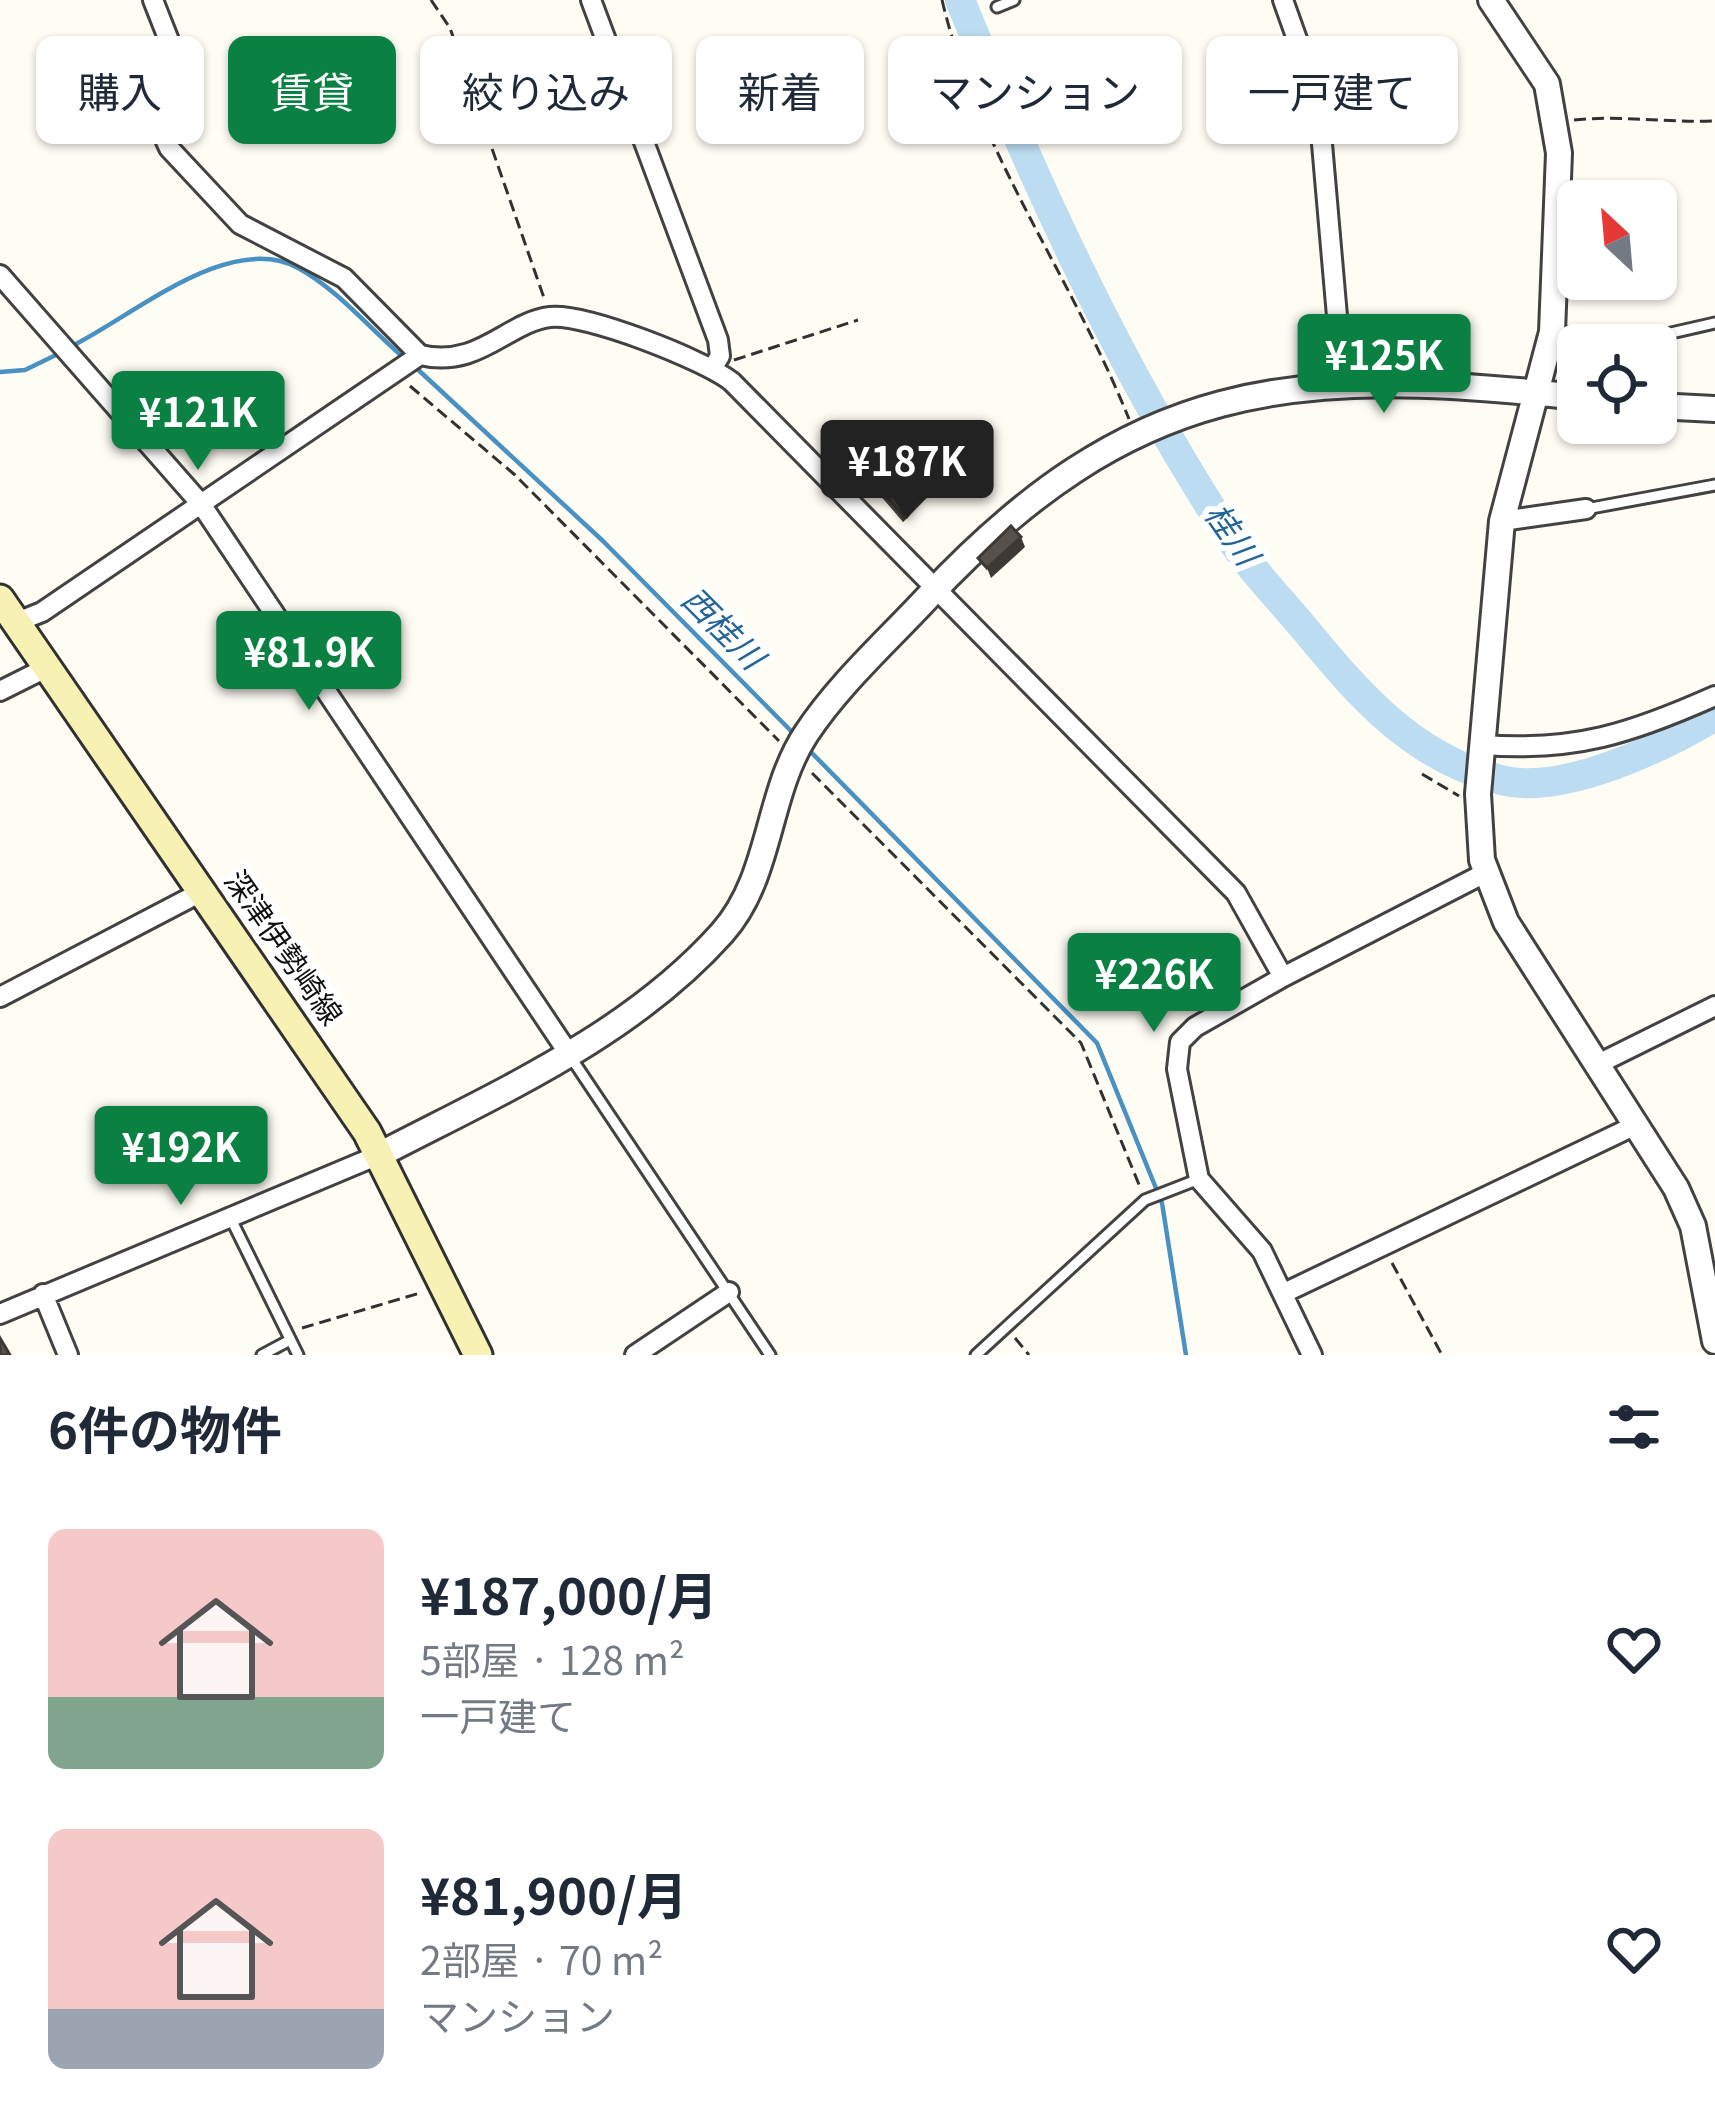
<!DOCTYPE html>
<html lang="ja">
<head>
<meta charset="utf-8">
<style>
  :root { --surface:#fff; --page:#f6f6f7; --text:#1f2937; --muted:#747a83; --accent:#0b8043 }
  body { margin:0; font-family:Georgia,"Noto Sans JP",serif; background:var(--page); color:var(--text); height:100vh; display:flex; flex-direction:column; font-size:45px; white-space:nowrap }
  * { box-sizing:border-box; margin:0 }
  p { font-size:39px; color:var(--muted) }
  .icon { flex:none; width:66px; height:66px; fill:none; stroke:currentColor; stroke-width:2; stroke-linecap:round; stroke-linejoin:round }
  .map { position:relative; height:1355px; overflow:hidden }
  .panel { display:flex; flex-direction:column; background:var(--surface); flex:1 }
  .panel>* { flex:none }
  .guide { position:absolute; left:36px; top:36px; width:1644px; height:108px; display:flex; gap:24px }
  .needle { width:78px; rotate:334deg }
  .controls { position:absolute; left:1557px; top:180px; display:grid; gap:24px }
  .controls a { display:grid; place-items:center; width:120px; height:120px; border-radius:18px; background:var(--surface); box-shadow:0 3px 9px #0004; font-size:60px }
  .price { position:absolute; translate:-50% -102px; padding:0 27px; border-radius:12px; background:var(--accent); color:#fff; font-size:39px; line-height:78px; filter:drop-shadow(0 3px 6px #0008) }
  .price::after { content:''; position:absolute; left:50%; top:72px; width:36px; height:27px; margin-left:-18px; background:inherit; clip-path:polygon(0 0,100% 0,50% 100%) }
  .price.on { background:#222; color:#fff }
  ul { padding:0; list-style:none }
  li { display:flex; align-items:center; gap:36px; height:300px; padding:0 48px }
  li span { display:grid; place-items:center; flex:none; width:336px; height:240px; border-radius:18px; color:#555 }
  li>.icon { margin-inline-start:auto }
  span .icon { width:144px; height:144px; fill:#fffc; stroke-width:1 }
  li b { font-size:51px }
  h2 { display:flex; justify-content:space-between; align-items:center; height:144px; padding:0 48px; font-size:51px }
  .chip { padding:0 42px; border-radius:18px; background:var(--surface); box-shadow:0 3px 9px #0004; font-size:42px; line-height:108px }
  .chip.on { background:var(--accent); color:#fff }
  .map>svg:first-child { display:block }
</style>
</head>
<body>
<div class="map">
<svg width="1715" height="1355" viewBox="0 0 1715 1355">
  <rect width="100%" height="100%" fill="#fefcf3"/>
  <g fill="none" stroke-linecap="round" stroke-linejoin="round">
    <path stroke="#4991c2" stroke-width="4.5" d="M72,346C134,315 230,231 298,268C337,289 370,329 404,358
      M413,365L603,541L797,737
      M0,372L25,370L62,352
      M809,750L1097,1043L1162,1203L1186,1355"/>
    <path stroke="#bcddf1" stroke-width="30" d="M960,0C1036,185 1119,368 1229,536C1250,569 1279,598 1304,628C1359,695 1413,758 1501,780C1562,796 1664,747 1715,716"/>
    <defs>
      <path id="service" d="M997,7L1014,0
        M1554,332L1658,336L1715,323
        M1586,509L1715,485
        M572,1059L770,1355
        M230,1217L298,1355
        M262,1355L290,1340
        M976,1355L1145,1200L1199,1179"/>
      <path id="minor" d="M153,0L183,76L158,124L169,148L240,224L344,278L420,355
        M591,0L718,340L720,356L713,367
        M1283,0L1318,98L1343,385
        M0,275L201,504L569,1054
        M1502,521L1586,509
        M17,622L42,612L420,355C479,369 507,322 550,317C585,313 705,360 732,382L1236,893L1283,977
        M0,691L48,667
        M1483,745C1575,752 1632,733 1715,696
        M0,997L203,891
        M1600,1063L1715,1006
        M1284,1293L1638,1124
        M43,1294L68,1355
        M0,1314L381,1154
        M635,1355L729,1292
        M1312,1355L1262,1251L1199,1179L1177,1069L1180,1042L1195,1027L1283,977L1485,873"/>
      <path id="tertiary" d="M1491,0L1547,84L1559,153L1552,332L1502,521L1478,794L1482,860L1506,922L1676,1188L1693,1226L1715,1341
        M1656,406L1715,409
        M381,1154C500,1092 631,1035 722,933C772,877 766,795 806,734C839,684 886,642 927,598C1131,380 1292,365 1578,397"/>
      <path id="secondary" d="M0,599L367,1132L478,1355"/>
    </defs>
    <use href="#service" stroke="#424242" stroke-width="15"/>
    <use href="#minor" stroke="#424242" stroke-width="24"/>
    <use href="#tertiary" stroke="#424242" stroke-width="30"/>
    <use href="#secondary" stroke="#313131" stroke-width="33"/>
    <path stroke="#313131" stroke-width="3" stroke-dasharray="12 6" stroke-linecap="butt" d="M431,0L450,28L544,298
      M942,0C978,152 1072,277 1129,419
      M1574,120C1622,115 1666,123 1715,121
      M734,360L858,320
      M410,386L515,475L779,741
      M812,773L1081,1043L1140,1187
      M1422,774L1459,796
      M1392,1263L1442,1355
      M302,1328L420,1293
      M1015,1338L1029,1355"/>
    <use href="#service" stroke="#fff" stroke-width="9"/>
    <use href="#minor" stroke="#fff" stroke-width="18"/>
    <use href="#tertiary" stroke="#fff" stroke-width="24"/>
    <use href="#secondary" stroke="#f8f1b4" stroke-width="27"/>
  </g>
  <path fill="#4b4642" d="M945,465L949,475L903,522L873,487L869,477L892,478Z"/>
  <path fill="#3d3936" d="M945,465L949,475L903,522L900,512Z
    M1021,537L1025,547L991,578L987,568Z"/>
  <path fill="#57514d" stroke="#3d3936" stroke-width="3" d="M926,445L945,465L900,512L869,477L880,466L892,478Z
    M1011,526L1021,537L987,568L978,558Z
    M0,1338L10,1355H0Z"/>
  <g text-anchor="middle" stroke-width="12" stroke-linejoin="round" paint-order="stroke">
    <g font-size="30" fill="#0f0f0f" stroke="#fff">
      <text transform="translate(283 948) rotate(55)" y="10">深津伊勢崎線</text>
    </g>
    <g font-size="33" font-style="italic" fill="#226498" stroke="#fff">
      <text transform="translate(1232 534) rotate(55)" y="12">桂川</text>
      <text transform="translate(723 628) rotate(45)" y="12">西桂川</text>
    </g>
  </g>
</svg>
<div class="controls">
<a><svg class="needle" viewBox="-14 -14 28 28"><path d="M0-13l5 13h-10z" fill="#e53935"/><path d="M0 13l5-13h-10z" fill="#747a83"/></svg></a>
<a><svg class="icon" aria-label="locate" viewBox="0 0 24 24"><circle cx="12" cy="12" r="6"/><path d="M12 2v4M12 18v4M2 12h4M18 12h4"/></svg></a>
</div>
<b class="price" style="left:1384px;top:416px">¥125K</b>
<b class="price" style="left:198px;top:473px">¥121K</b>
<b class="price on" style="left:907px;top:522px">¥187K</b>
<b class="price" style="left:309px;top:713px">¥81.9K</b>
<b class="price" style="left:1154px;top:1035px">¥226K</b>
<b class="price" style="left:181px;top:1208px">¥192K</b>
<div class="guide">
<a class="chip">購入</a>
<a class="chip on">賃貸</a>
<a class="chip">絞り込み</a>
<a class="chip">新着</a>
<a class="chip">マンション</a>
<a class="chip">一戸建て</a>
</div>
</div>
<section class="panel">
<h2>6件の物件<svg class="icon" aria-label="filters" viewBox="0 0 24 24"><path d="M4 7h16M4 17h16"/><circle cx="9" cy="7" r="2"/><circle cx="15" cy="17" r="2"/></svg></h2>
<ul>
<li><span style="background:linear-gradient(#f6c9c9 70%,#7fa58c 0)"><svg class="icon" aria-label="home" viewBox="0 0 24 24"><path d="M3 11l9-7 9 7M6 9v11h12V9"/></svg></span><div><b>¥187,000/月</b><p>5部屋 · 128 m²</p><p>一戸建て</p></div><svg class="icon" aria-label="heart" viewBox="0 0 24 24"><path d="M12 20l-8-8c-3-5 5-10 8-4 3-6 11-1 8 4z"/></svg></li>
<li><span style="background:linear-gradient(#f6c9c9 75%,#9aa5b1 0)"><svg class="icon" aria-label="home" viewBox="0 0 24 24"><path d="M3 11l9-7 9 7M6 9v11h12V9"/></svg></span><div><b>¥81,900/月</b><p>2部屋 · 70 m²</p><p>マンション</p></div><svg class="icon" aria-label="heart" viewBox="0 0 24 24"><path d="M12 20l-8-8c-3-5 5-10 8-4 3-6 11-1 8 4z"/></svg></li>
</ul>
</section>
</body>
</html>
